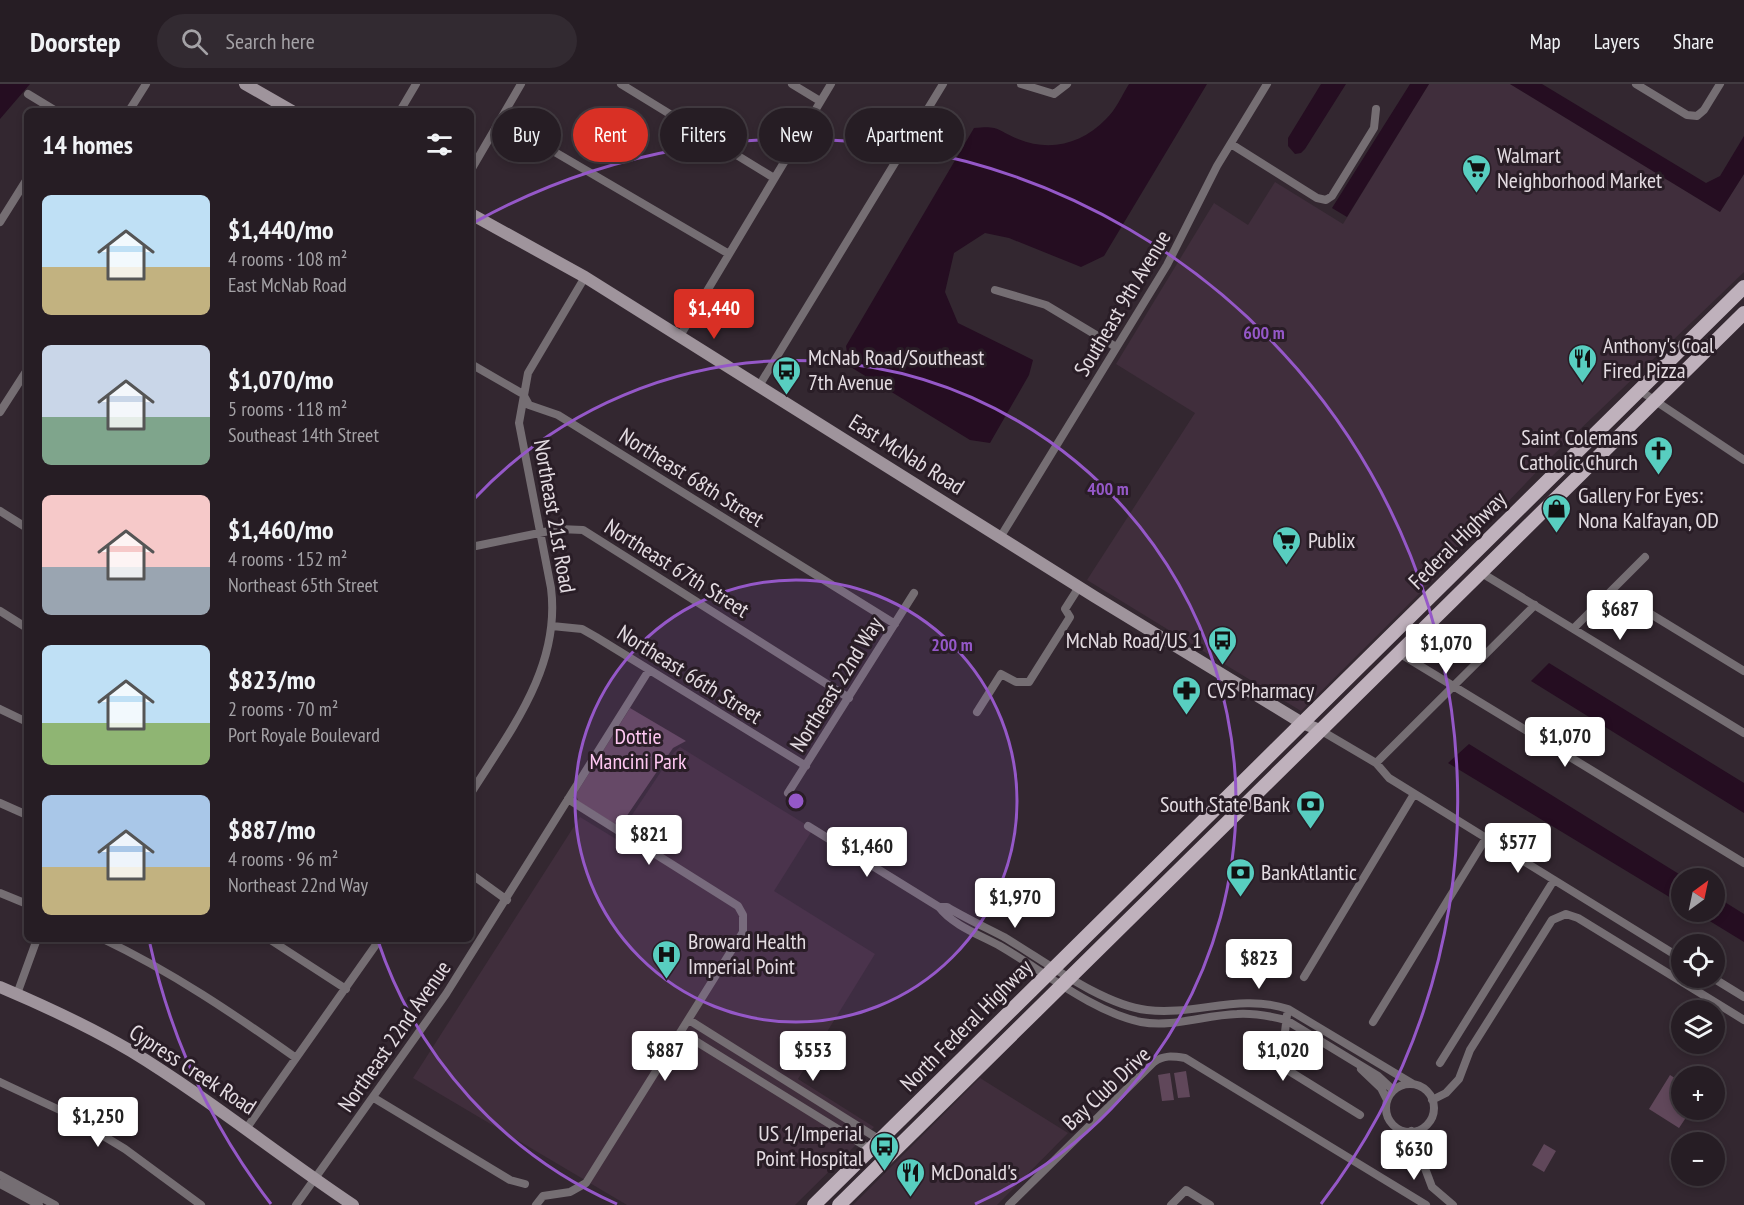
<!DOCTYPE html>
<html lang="en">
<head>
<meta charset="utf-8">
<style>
  :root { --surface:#261d24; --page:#322a31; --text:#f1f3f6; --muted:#a4a2a6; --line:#423b41; --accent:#d93025 }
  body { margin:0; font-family:"PT Sans Narrow",sans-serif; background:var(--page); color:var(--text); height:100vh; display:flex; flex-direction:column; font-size:22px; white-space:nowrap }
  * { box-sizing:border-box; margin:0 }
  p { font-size:20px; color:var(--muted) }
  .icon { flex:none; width:33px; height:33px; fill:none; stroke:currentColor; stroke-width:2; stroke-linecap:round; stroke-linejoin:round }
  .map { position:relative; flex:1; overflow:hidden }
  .details { position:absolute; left:24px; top:24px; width:450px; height:834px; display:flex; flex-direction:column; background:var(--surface); border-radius:9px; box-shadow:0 3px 9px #0003,0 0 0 2px var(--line) }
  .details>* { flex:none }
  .top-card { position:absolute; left:492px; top:24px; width:570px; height:54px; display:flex; gap:12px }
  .needle { width:39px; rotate:33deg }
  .buttons { position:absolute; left:1671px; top:784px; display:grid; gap:12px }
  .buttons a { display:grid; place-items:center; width:54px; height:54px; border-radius:50%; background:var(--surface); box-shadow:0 3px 9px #0003,0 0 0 2px var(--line); font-size:30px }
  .price { position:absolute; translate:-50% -51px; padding:0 14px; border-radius:6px; background:#fff; color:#222; font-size:20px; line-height:39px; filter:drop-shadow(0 2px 3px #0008) }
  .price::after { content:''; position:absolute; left:50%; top:36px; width:18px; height:14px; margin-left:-9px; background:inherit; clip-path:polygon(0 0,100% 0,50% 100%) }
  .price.selected { background:var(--accent); color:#fff }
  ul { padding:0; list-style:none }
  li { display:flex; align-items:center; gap:18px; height:150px; padding:0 18px }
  li span { display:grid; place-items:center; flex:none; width:168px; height:120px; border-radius:9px; color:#555 }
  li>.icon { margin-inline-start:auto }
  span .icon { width:72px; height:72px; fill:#fffc; stroke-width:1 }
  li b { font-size:26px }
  h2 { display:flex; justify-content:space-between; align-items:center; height:72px; padding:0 18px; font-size:26px }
  .tag { padding:0 21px; border-radius:27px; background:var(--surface); box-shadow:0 3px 9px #0003,0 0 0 2px var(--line); font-size:21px; line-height:54px }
  .tag.selected { background:var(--accent); color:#fff }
  header { display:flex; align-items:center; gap:36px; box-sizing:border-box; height:84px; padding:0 30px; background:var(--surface); border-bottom:2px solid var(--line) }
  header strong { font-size:28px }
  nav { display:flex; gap:33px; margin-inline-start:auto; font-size:21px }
  .search { width:420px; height:54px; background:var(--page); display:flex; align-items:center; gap:15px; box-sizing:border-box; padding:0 21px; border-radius:33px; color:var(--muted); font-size:22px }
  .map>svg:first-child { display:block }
</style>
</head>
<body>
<header>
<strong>Doorstep</strong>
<div class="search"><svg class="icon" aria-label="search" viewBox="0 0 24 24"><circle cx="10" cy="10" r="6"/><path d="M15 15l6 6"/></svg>Search here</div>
<nav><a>Map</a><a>Layers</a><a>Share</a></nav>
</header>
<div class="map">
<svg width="1744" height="1121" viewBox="0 0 1744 1121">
  <rect width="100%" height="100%" fill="#332730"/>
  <path fill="#402e3c" d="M1429,0H1510L1720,128L1744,90V188L1548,376L1435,494L1301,627L1087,496L1195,329L1116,280L1214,119L1248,141L1275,98L1343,140Z
    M680,663L813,745L774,807L875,870L798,995L874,1043L795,1121H627L413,994L580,733L616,755L674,668Z
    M980,994L1068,1049L997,1121H853Z"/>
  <path fill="#60475a" d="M630,624L686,657L673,664L622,739L615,740L578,717L576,710Z
    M1186,987L1190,1013L1178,1014L1174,989Z
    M1170,989L1174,1016L1162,1017L1158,991Z
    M1670,991L1681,998L1682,1026H1691L1679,1044L1649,1025Z
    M1544,1060L1556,1067L1544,1088L1532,1081Z"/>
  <path fill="#250d21" d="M0,0H30L0,35Z
    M1129,0H1207L1104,172L1081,183L1009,154L985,149L954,169L945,208L958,239L1033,276L1029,291L990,359L970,356L849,282L846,262L974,44C999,41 997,46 1018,55C1050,68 1082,60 1106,35C1116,26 1122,11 1129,0Z
    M1321,0H1346L1305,65L1301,69L1295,70L1288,62V54Z
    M1410,0H1429L1347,133L1332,124Z
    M1510,0H1542L1706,99L1720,92L1744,52V90L1720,128Z
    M1549,579L1744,699V729L1531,597Z
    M1469,660L1687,795H1682L1681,820L1448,679Z
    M1715,812L1744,830V858L1695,828H1714Z"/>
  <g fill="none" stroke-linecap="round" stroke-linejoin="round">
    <path stroke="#756e73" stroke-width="8" d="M621,0L774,94
      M792,0L820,17
      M1021,0L1054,10L1067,0
      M1636,0L1687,31L1697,32L1704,26L1720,0
      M28,10L56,27
      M129,27L146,0
      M400,27L416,0
      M500,36L729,170
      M1231,60L1317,114L1326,116L1332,112L1374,44L1376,25
      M471,86L521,0
      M0,138L27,95
      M995,206L1046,221L1116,263
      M680,252L831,0
      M471,280L523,310L529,321L558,331L895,540
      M759,302L943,0
      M1639,306L1744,376
      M0,328L27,286
      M0,427L27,444
      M1001,452L1167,181L1217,82L1267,0
      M471,463L559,445L583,446L849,614
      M1480,488L1744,649
      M1613,507L1744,587
      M0,527L27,544
      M552,542L582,545L596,553L806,682
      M1574,544L1645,473
      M1399,569L1744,779
      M0,625L27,638
      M977,628L1001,590L1016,598H1029L1070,533L1065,525L1079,503
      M1320,646L1376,679L1389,694L1682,875
      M1376,679L1535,521
      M471,709C510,647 561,583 551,504L519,339L528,289L585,193
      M788,709L914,509
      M0,719L27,731
      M808,742L939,823C952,841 982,852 1000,862C1043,887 1093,928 1141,938C1172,944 1205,931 1237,930C1253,929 1270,932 1286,936L1378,992L1393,1006
      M471,790L507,816
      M0,809L27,820
      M939,823H947C965,834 985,843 1004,853C1043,876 1102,921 1147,926C1194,932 1240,909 1288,925L1413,1000
      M103,855C172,888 234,930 296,974
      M269,855L346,905
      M1304,893L1414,710
      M1713,894L1744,913
      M17,910L37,855
      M1287,931L1281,982L1360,1031
      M689,936L880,1056
      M1373,938L1486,754
      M681,948L870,1065
      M1440,979L1554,796
      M1361,985L1381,1004L1387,1016
      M0,998L64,1028L125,1065L201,1121
      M1386 1024a24 24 0 1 1 48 0a24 24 0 1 1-48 0Z
      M374,1014L510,1096L525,1100
      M1432,1016L1446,1009L1459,995L1470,966L1552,836L1566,830L1578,834L1744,936
      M246,1045L380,855
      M1411,1047L1432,1103L1453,1121
      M0,1091L55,1121
      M0,1100L39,1121
      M296,1121L446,910L649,586
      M536,1121L543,1112L570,1108L586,1099L743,848V831L738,822L568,715
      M1009,1121L1154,978C1164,971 1172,972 1185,974L1426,1121
      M1171,1121L1186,1106L1210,1121"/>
    <path stroke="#9f949c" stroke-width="12" d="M245,0L292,27
      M471,130L585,193L1095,513L1302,639L1320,646
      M0,903C45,922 90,943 131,967C208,1014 278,1071 353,1121"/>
    <path stroke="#bfb1bc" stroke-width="14" d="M814,1121L1744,203
      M839,1121L1744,229"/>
  </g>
  <circle cx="796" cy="717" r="221" fill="#9558c8" fill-opacity=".12"/>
  <g fill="none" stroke="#9558c8" stroke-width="3">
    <circle cx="796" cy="717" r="221"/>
    <path d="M617 1120A441 441 0 0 1 378 857M473 416A441 441 0 1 1 975 1120"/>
    <path d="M271 1120A662 662 0 0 1 150 860M475 138A662 662 0 0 1 1321 1120"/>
  </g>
  <defs>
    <symbol id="supermarket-pin" viewBox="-11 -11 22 30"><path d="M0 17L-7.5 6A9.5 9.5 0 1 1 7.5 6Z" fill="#58cec0" stroke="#291d26"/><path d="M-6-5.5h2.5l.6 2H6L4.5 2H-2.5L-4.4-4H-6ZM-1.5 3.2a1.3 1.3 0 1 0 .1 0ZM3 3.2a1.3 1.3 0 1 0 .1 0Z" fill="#111"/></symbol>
    <symbol id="restaurant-pin" viewBox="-11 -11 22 30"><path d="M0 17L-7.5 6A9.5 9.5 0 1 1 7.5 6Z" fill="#58cec0" stroke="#291d26"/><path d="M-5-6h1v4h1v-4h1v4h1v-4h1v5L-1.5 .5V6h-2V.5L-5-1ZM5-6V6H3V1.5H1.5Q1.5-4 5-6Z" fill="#111"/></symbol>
    <symbol id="bus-pin" viewBox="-11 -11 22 30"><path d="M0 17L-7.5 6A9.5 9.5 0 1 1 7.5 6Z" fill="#58cec0" stroke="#291d26"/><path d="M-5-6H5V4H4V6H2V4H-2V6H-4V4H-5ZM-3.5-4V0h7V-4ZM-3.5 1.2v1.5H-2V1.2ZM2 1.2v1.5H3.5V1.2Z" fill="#111"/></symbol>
    <symbol id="church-pin" viewBox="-11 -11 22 30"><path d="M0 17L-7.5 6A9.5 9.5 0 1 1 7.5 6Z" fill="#58cec0" stroke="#291d26"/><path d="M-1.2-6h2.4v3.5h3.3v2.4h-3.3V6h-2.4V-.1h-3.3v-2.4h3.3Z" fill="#111"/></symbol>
    <symbol id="shop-pin" viewBox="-11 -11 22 30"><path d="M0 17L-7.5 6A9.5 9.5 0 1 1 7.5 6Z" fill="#58cec0" stroke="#291d26"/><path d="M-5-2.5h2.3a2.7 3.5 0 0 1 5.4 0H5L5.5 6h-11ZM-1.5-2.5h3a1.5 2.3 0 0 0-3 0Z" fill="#111"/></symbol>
    <symbol id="pharmacy-pin" viewBox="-11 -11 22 30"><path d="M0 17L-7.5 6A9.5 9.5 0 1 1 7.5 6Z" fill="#58cec0" stroke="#291d26"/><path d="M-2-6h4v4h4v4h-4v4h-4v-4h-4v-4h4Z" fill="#111"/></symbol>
    <symbol id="bank-pin" viewBox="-11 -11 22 30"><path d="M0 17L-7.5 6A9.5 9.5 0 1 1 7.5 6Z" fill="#58cec0" stroke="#291d26"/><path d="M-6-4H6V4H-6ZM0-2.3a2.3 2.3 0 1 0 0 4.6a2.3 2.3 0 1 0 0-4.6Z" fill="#111"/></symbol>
    <symbol id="hospital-pin" viewBox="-11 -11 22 30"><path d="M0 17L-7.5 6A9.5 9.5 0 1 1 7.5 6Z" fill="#58cec0" stroke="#291d26"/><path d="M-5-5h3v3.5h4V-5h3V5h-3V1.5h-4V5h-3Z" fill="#111"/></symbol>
  </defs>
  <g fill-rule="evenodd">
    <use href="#supermarket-pin" x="1460" y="68" width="33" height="45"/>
    <use href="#restaurant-pin" x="1566" y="258" width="33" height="45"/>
    <use href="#bus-pin" x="770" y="270" width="33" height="45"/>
    <use href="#church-pin" x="1642" y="350" width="33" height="45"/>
    <use href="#shop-pin" x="1540" y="408" width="33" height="45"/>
    <use href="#supermarket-pin" x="1270" y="440" width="33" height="45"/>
    <use href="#bus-pin" x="1206" y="540" width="33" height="45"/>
    <use href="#pharmacy-pin" x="1170" y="590" width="33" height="45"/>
    <use href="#bank-pin" x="1294" y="704" width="33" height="45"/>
    <use href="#bank-pin" x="1224" y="772" width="33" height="45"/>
    <use href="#hospital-pin" x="650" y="854" width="33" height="45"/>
    <use href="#bus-pin" x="868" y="1046" width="33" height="45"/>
    <use href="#restaurant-pin" x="894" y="1072" width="33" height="45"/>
  </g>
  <g text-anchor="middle" stroke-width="6" stroke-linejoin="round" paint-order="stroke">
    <g font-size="22" fill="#e4dce2" stroke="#291d26" text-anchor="start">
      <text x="1497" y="79">Walmart<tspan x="1497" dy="25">Neighborhood Market</tspan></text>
      <text x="1603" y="269">Anthony's Coal<tspan x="1603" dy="25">Fired Pizza</tspan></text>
      <text x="808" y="281">McNab Road/Southeast<tspan x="808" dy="25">7th Avenue</tspan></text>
      <text x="1638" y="361" text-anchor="end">Saint Colemans<tspan x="1638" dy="25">Catholic Church</tspan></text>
      <text x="1578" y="419">Gallery For Eyes:<tspan x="1578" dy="25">Nona Kalfayan, OD</tspan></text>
      <text x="1308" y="464">Publix</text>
      <text x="1202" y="564" text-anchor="end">McNab Road/US 1</text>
      <text x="1207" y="614">CVS Pharmacy</text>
      <text x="1290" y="728" text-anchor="end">South State Bank</text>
      <text x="1261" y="796">BankAtlantic</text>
      <text x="688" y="865">Broward Health<tspan x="688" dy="25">Imperial Point</tspan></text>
      <text x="863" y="1057" text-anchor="end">US 1/Imperial<tspan x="863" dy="25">Point Hospital</tspan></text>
      <text x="931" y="1096">McDonald's</text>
    </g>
    <g font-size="22" fill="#e4dce2" stroke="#291d26">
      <text transform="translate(1122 219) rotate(-59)" y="8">Southeast 9th Avenue</text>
      <text transform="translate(907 370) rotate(32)" y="8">East McNab Road</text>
      <text transform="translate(692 393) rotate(32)" y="8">Northeast 68th Street</text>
      <text transform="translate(555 432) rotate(80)" y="8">Northeast 21st Road</text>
      <text transform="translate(1457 456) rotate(-45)" y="8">Federal Highway</text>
      <text transform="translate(677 484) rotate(32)" y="8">Northeast 67th Street</text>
      <text transform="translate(690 590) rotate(32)" y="8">Northeast 66th Street</text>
      <text transform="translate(836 600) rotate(-58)" y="8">Northeast 22nd Way</text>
      <text transform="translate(966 941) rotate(-45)" y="8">North Federal Highway</text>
      <text transform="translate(394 952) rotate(-55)" y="8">Northeast 22nd Avenue</text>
      <text transform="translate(193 985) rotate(33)" y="8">Cypress Creek Road</text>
      <text transform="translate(1106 1004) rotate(-43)" y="8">Bay Club Drive</text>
    </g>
    <g font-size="22" fill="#fec7f1" stroke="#291d26">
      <text x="638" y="660">Dottie<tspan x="638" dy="25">Mancini Park</tspan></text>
    </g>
  </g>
  <circle cx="796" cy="717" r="9" fill="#9558c8" stroke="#291d26" stroke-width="3"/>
  <g font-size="18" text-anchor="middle" font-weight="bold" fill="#9558c8" stroke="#291d26" stroke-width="6" stroke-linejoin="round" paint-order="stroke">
    <text x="1264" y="255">600 m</text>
    <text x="1108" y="411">400 m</text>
    <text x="952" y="567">200 m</text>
  </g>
</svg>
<div class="buttons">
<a><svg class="needle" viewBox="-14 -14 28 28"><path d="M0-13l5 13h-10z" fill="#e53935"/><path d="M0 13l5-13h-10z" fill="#a4a2a6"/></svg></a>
<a><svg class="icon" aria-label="locate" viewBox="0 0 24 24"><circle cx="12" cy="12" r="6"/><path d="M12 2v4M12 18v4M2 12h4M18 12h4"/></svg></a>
<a><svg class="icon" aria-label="layers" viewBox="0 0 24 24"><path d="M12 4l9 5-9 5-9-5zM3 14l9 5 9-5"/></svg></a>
<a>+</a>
<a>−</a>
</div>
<b class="price selected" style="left:714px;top:256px">$1,440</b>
<b class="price" style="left:1620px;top:557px">$687</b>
<b class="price" style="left:1446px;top:591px">$1,070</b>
<b class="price" style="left:1565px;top:684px">$1,070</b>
<b class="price" style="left:649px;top:782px">$821</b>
<b class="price" style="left:1518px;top:790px">$577</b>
<b class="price" style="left:867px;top:794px">$1,460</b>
<b class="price" style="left:1015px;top:845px">$1,970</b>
<b class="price" style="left:1259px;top:906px">$823</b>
<b class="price" style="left:665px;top:998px">$887</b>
<b class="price" style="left:813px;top:998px">$553</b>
<b class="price" style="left:1283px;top:998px">$1,020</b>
<b class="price" style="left:98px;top:1064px">$1,250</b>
<b class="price" style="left:1414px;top:1097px">$630</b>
<div class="top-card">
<a class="tag">Buy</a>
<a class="tag selected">Rent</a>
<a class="tag">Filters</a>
<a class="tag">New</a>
<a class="tag">Apartment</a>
</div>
<section class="details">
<h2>14 homes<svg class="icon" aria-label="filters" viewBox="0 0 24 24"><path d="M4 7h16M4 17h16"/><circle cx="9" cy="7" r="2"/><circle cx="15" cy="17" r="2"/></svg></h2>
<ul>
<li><span style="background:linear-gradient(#bfe0f5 60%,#c2b280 0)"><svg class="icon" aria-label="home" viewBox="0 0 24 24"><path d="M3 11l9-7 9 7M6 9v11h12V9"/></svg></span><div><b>$1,440/mo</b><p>4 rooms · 108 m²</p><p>East McNab Road</p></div></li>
<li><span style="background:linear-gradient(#c9d6e8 60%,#7fa58c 0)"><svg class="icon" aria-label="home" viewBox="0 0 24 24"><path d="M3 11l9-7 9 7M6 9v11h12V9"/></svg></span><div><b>$1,070/mo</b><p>5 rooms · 118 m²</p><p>Southeast 14th Street</p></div></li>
<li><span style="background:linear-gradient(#f6c9c9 60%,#9aa5b1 0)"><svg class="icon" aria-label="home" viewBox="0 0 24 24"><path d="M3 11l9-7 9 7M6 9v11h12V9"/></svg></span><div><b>$1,460/mo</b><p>4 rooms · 152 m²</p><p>Northeast 65th Street</p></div></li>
<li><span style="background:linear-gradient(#bfe0f5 65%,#8fb573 0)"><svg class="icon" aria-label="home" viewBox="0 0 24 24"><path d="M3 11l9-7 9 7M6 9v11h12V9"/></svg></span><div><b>$823/mo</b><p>2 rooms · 70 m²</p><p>Port Royale Boulevard</p></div></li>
<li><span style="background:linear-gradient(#a9c7e8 60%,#c2b280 0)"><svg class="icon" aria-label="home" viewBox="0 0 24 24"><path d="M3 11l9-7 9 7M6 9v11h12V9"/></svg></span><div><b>$887/mo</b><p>4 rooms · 96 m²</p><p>Northeast 22nd Way</p></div></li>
</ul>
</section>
</div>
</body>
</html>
